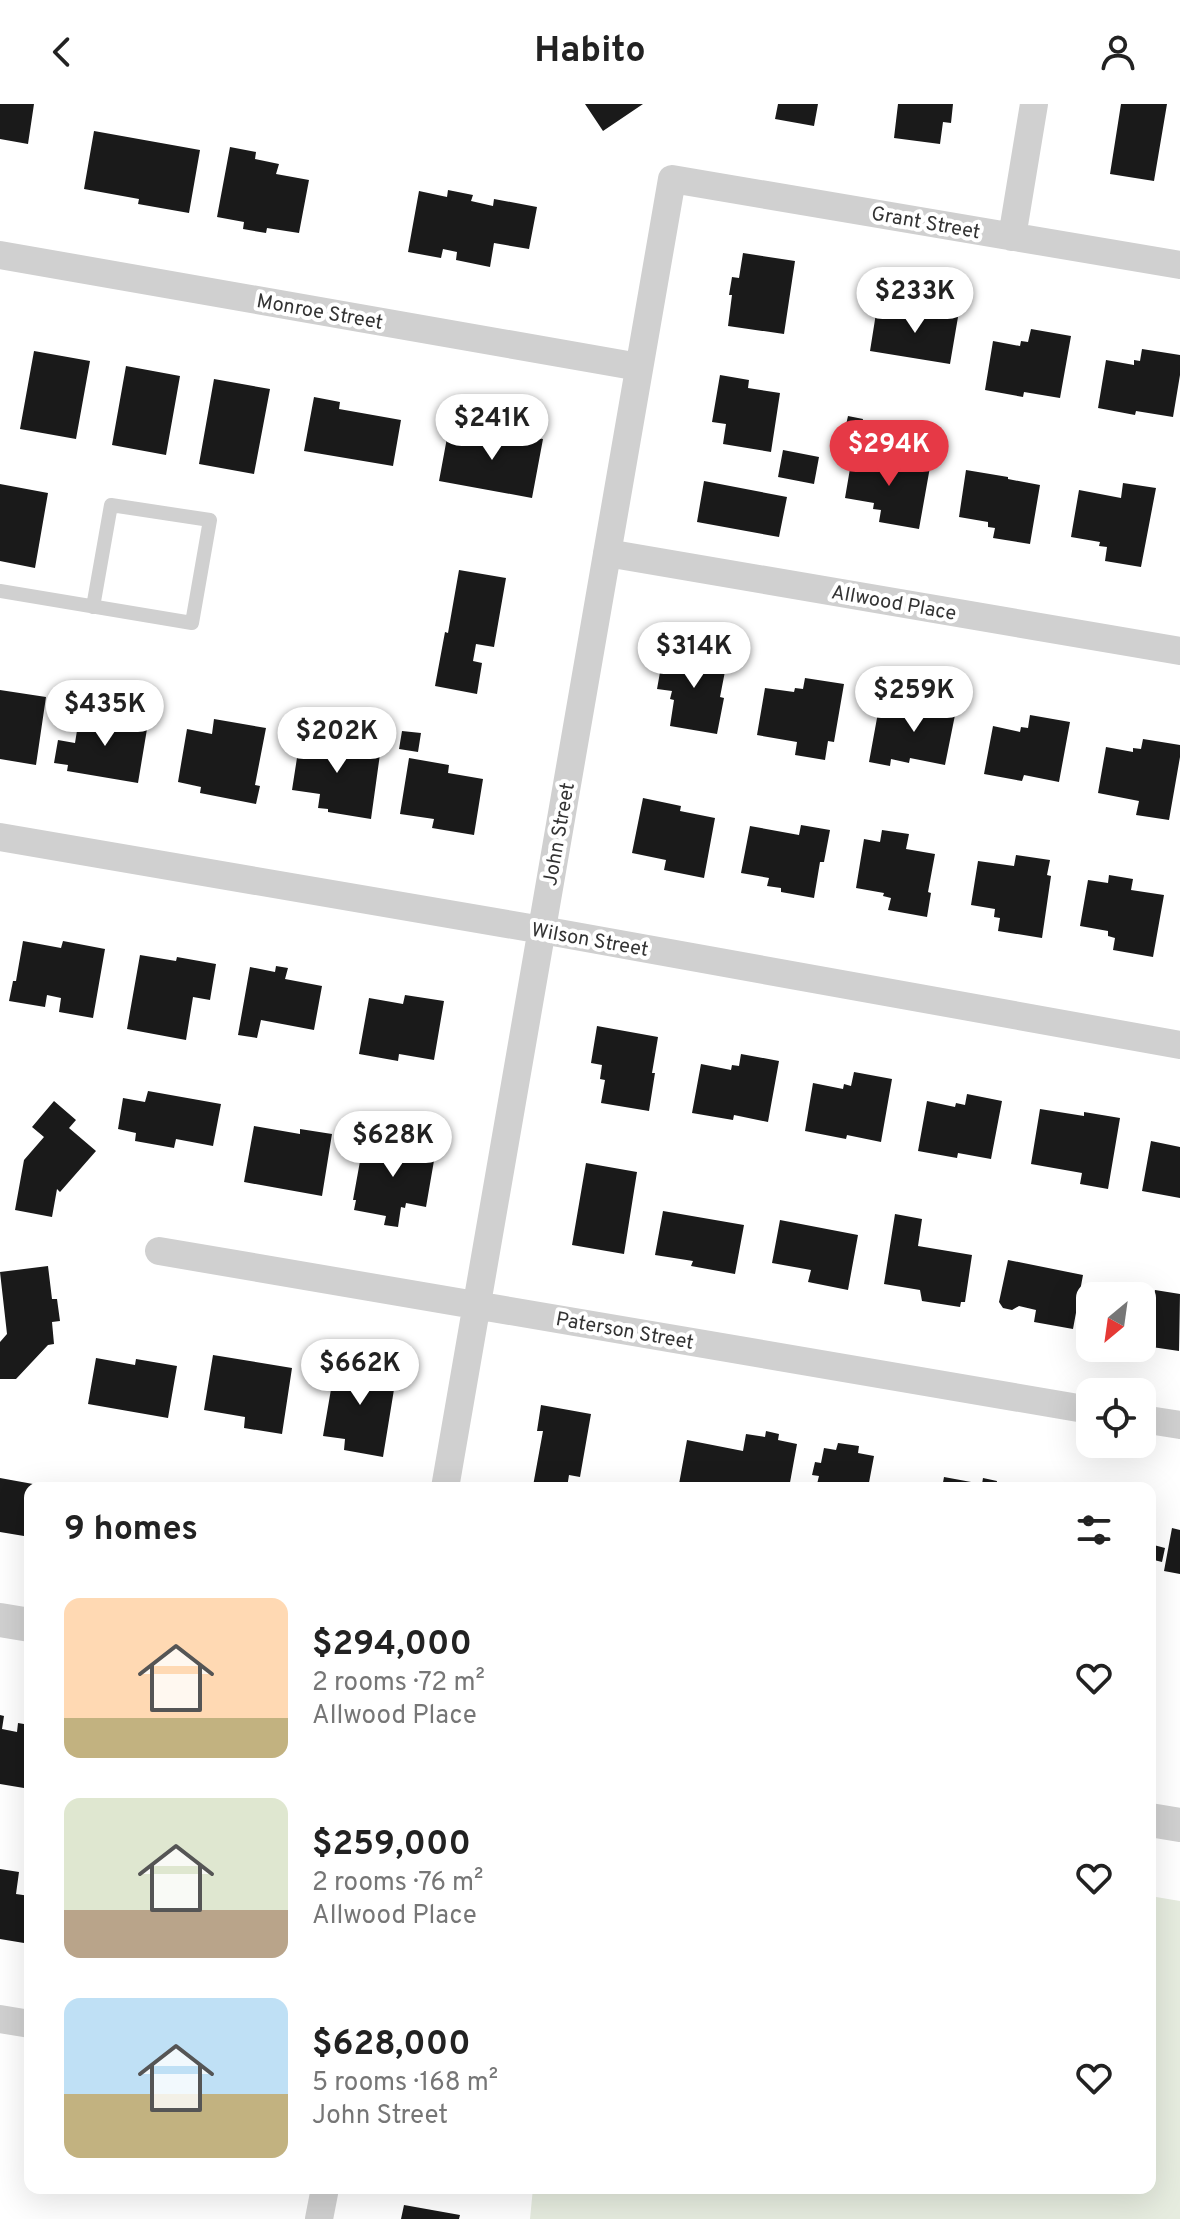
<!DOCTYPE html>
<html lang="en">
<head>
<meta charset="utf-8">
<style>
  :root { --surface:#fff; --page:#f2f2f2; --text:#222; --muted:#767676; --accent:#e63946 }
  body { margin:0; font-family:Overpass,sans-serif; background:var(--page); color:var(--text); height:100vh; display:flex; flex-direction:column; font-size:30px; white-space:nowrap }
  * { box-sizing:border-box; margin:0 }
  p { font-size:26px; color:var(--muted) }
  .icon { flex:none; width:44px; height:44px; fill:none; stroke:currentColor; stroke-width:2; stroke-linecap:round; stroke-linejoin:round }
  .map { position:relative; flex:1; overflow:hidden }
  .details { position:absolute; left:24px; top:1378px; width:1132px; height:712px; display:flex; flex-direction:column; background:var(--surface); border-radius:16px; box-shadow:0 8px 32px #0002 }
  .details>* { flex:none }
  .needle { width:52px; rotate:209deg }
  .fabs { position:absolute; left:1076px; top:1178px; display:grid; gap:16px }
  .fabs a { display:grid; place-items:center; width:80px; height:80px; border-radius:16px; background:var(--surface); box-shadow:0 8px 32px #0002; font-size:40px }
  .price { position:absolute; translate:-50% -68px; padding:0 18px; border-radius:28px; background:#fff; color:#222; font-size:26px; line-height:52px; filter:drop-shadow(0 2px 4px #0008) }
  .price::after { content:''; position:absolute; left:50%; top:48px; width:24px; height:18px; margin-left:-12px; background:inherit; clip-path:polygon(0 0,100% 0,50% 100%) }
  .price.current { background:var(--accent); color:#fff }
  ul { padding:0; list-style:none }
  li { display:flex; align-items:center; gap:24px; height:200px; padding:0 40px }
  li span { display:grid; place-items:center; flex:none; width:224px; height:160px; border-radius:16px; color:#555 }
  li>.icon { margin-inline-start:auto }
  span .icon { width:96px; height:96px; fill:#fffc; stroke-width:1 }
  li b { font-size:34px }
  h2 { display:flex; justify-content:space-between; align-items:center; height:96px; padding:0 40px; font-size:34px }
  header { display:flex; justify-content:space-between; align-items:center; height:104px; padding:0 40px; background:var(--surface); font-size:36px; font-weight:700 }
  .map>svg:first-child { display:block }
</style>
</head>
<body>
<header><svg class="icon" aria-label="back" viewBox="0 0 24 24"><path d="M15 5l-7 7 7 7"/></svg>Habito<svg class="icon" aria-label="person" viewBox="0 0 24 24"><circle cx="12" cy="8" r="4"/><path d="M4 21q1-7 8-7t8 7"/></svg></header>
<div class="map">
<svg width="1180" height="2115" viewBox="0 0 1180 2115">
  <rect width="100%" height="100%" fill="#fff"/>
  <path fill="#e6ecdf" d="M1150,1792L1180,1797V2115H530L533,2084H1150Z"/>
  <path fill="#1a1a1a" d="M0,0H34L28,40L0,35Z
    M585,0H643L603,27Z
    M778,0H818L814,22L775,15Z
    M898,0H953L951,19L943,18L940,40L894,34Z
    M1121,0H1167L1154,77L1110,70Z
    M94,27L200,46L189,109L138,100L139,95L84,85Z
    M230,43L256,48L255,55L279,60L276,70L309,76L299,129L267,124L266,129L243,125L244,118L217,113Z
    M448,86L473,91L471,97L493,102L494,95L537,103L529,145L494,139L490,163L456,156L457,148L443,145L441,154L408,148L419,87L447,93Z
    M743,149L795,157L784,230L728,222L732,191H729L732,173L739,174Z
    M877,203L911,209L912,205L958,213L950,260L870,247Z
    M1031,225L1071,232L1060,294L1024,288L1023,293L985,286L993,237L1020,242L1021,237L1028,238Z
    M1142,245L1180,251V271L1173,313L1136,307L1135,311L1098,304L1106,256L1134,261V256L1140,257Z
    M34,247L90,257L76,335L20,325Z
    M126,262L180,272L166,351L112,341Z
    M720,271L749,276L748,284L780,289L771,348L723,340L726,320L712,318Z
    M214,275L270,285L254,370L199,360Z
    M314,293L340,298L339,305L401,316L393,362L304,347Z
    M848,312L863,315L861,328L845,325Z
    M449,323L500,332L501,328L543,335L532,394L439,377Z
    M783,346L819,353L814,380L778,373Z
    M853,347L930,363L919,425L879,418L881,406L873,405L874,399L845,394Z
    M966,366L1008,373V375L1040,381L1030,440L993,434L995,424L988,423V418L959,413Z
    M704,377L787,393L779,433L697,418Z
    M1123,379L1156,384L1141,463L1105,457L1107,443L1099,442L1100,438L1071,433L1079,386L1121,394Z
    M0,380L48,389L35,464L0,457Z
    M459,466L506,474L494,543L476,540L473,557L482,559L477,590L435,582L445,528L448,529Z
    M664,546L727,557L720,593L724,594L717,630L670,622L674,596L670,595L672,587L657,585Z
    M805,574L844,580L834,638L828,637L825,656L795,651L797,638L757,631L765,584L794,588L795,584L803,585Z
    M0,586L46,593L36,661L0,655Z
    M919,593L957,601L945,661L910,654L909,659L891,655L890,662L869,658L879,603L909,609V605L917,606Z
    M80,608L148,619L138,679L67,667L68,661L54,659L58,636L75,639Z
    M1030,611L1070,618L1059,678L1024,671L1022,677L984,670L993,622L1020,628L1021,623L1028,624Z
    M214,615L266,624L255,681L260,682L256,700L200,689L201,683L178,678L187,625L212,630Z
    M402,627L421,629L418,648L399,645Z
    M301,628L340,634L338,643L380,650L371,715L328,708V705L318,704L320,690L292,686Z
    M1143,635L1180,641V653L1169,716L1136,711L1139,697L1098,689L1106,643L1133,648V644L1141,645Z
    M409,654L449,661L448,669L483,675L474,731L432,724L434,715L400,710Z
    M643,694L681,702L680,707L715,714L704,774L664,766L666,756L632,749Z
    M801,721L830,726L824,758H820L814,794L781,788V784L767,782L769,774L741,769L750,722L799,731Z
    M882,726L909,730L906,745L935,750L928,788L931,789L927,813L888,806L891,794L883,792L884,789L856,784L864,735L880,738Z
    M1016,751L1050,756L1047,771L1051,772L1042,834L998,827L1000,814L994,813L995,805L971,801L978,757L1014,762Z
    M1109,771L1133,775L1131,786L1164,791L1153,853L1113,846L1115,834L1108,832V827L1080,822L1088,776L1108,779Z
    M23,837L61,844L63,837L105,845L93,914L59,908L61,894L47,891L45,903L9,897L13,877H16Z
    M140,851L176,857L177,853L216,860L210,896L193,893L186,936L127,925Z
    M276,862L288,864L285,875L322,882L314,926L261,916L257,934L238,931L250,863L275,868Z
    M405,891L444,897L434,956L399,950L398,957L359,950L369,894L403,900Z
    M597,922L658,933L652,969H655L649,1007L601,999L605,976L600,975L602,961L591,959Z
    M741,950L779,957L768,1018L734,1011L733,1016L692,1009L701,960L731,966L732,961L739,962Z
    M854,968L892,975L881,1038L847,1031L846,1035L805,1027L813,979L843,985L844,980L851,982Z
    M148,987L221,1000L213,1042L176,1035L174,1044L135,1037L136,1029L118,1025L123,994L145,998Z
    M967,990L1002,997L991,1055L958,1049L957,1054L918,1047L927,997L955,1003L956,999L965,1001Z
    M54,997L76,1016L69,1024L96,1047L60,1088L57,1085L52,1113L15,1106L24,1056L44,1033L32,1023Z
    M1040,1005L1084,1012V1008L1120,1014L1108,1085L1080,1080L1082,1069L1031,1060Z
    M254,1022L300,1030V1025L332,1030L322,1092L244,1078Z
    M364,1035L412,1044L413,1041L436,1045L426,1103L406,1099L405,1104L401,1103L398,1123L384,1121L386,1112L354,1106L356,1096H353Z
    M1151,1037L1180,1043V1094L1142,1087Z
    M586,1059L637,1068L624,1150L572,1141Z
    M663,1107L744,1121L735,1170L691,1162L693,1157L655,1151Z
    M895,1110L922,1115L918,1142L972,1151L965,1198H961L960,1203L922,1197L920,1186L884,1180Z
    M780,1116L858,1131L848,1186L808,1178L811,1166L772,1159Z
    M1008,1156L1083,1171L1073,1225L1034,1218L1036,1206L1019,1202L1012,1206L1003,1204L999,1198Z
    M48,1162L52,1195H57L60,1217L52,1218L54,1240L48,1241L16,1275H0V1238L7,1230L0,1168Z
    M1155,1186L1180,1190L1179,1247L1145,1242L1144,1252L1142,1251V1249L1133,1248L1130,1244H1142V1200L1152,1202Z
    M213,1251L292,1264L282,1330L244,1324L245,1313L204,1306Z
    M96,1254L135,1261L136,1255L177,1262L168,1314L88,1300Z
    M336,1256L397,1267L383,1353L344,1346L345,1335L323,1332Z
    M541,1301L591,1310L580,1373L569,1371L567,1384L533,1382L543,1327H537Z
    M766,1327L779,1330L778,1336L797,1340L789,1384H700L679,1380L687,1336L743,1347L746,1330L765,1333Z
    M838,1339L859,1342L858,1349L874,1352L868,1384H816L819,1372L812,1371L815,1358L821,1359L824,1344L836,1346Z
    M944,1373L982,1380L983,1374L997,1377L996,1384H942Z
    M0,1374L33,1380L32,1384H30L24,1432L0,1428Z
    M1172,1424L1180,1426V1470L1164,1467Z
    M1150,1440L1165,1444L1162,1458L1150,1455Z
    M0,1611L4,1612L2,1625L17,1628L18,1619L30,1621V1685L0,1680Z
    M0,1765L19,1768L16,1790L30,1792V1834L25,1833L24,1839L0,1835Z
    M404,2101L460,2111L459,2115H401Z"/>
  <g fill="none" stroke-linecap="round" stroke-linejoin="round">
    <path stroke="#d0d0d0" stroke-width="14" d="M0,487L192,519L210,416L111,401L93,503"/>
    <path stroke="#d0d0d0" stroke-width="28" d="M1012,133L1034,0
      M0,151L639,263
      M607,449L1180,547
      M0,733L542,826L1180,941
      M159,1147L1090,1306
      M1142,1315L1180,1321
      M445,1384L672,75L1180,161
      M0,1915L30,1920
      M319,2115L325,2084"/>
    <path stroke="#d0d0d0" stroke-width="34" d="M0,1516L30,1521
      M1150,1716L1180,1721"/>
  </g>
  <g text-anchor="middle" stroke-width="8" stroke-linejoin="round" paint-order="stroke">
    <g font-size="20" fill="#333" stroke="#fff">
      <text transform="translate(926 118) rotate(10)" y="7">Grant Street</text>
      <text transform="translate(320 207) rotate(10)" y="7">Monroe Street</text>
      <text transform="translate(894 498) rotate(10)" y="7">Allwood Place</text>
      <text transform="translate(558 730) rotate(-80)" y="7">John Street</text>
      <text transform="translate(590 835) rotate(10)" y="7">Wilson Street</text>
      <text transform="translate(625 1226) rotate(10)" y="7">Paterson Street</text>
    </g>
  </g>
</svg>
<div class="fabs">
<a><svg class="needle" viewBox="-14 -14 28 28"><path d="M0-13l5 13h-10z" fill="#e53935"/><path d="M0 13l5-13h-10z" fill="#767676"/></svg></a>
<a><svg class="icon" aria-label="locate" viewBox="0 0 24 24"><circle cx="12" cy="12" r="6"/><path d="M12 2v4M12 18v4M2 12h4M18 12h4"/></svg></a>
</div>
<b class="price" style="left:915px;top:231px">$233K</b>
<b class="price" style="left:492px;top:358px">$241K</b>
<b class="price current" style="left:889px;top:384px">$294K</b>
<b class="price" style="left:694px;top:586px">$314K</b>
<b class="price" style="left:914px;top:630px">$259K</b>
<b class="price" style="left:105px;top:644px">$435K</b>
<b class="price" style="left:337px;top:671px">$202K</b>
<b class="price" style="left:393px;top:1075px">$628K</b>
<b class="price" style="left:360px;top:1303px">$662K</b>
<section class="details">
<h2>9 homes<svg class="icon" aria-label="filters" viewBox="0 0 24 24"><path d="M4 7h16M4 17h16"/><circle cx="9" cy="7" r="2"/><circle cx="15" cy="17" r="2"/></svg></h2>
<ul>
<li><span style="background:linear-gradient(#ffd9b3 75%,#c2b280 0)"><svg class="icon" aria-label="home" viewBox="0 0 24 24"><path d="M3 11l9-7 9 7M6 9v11h12V9"/></svg></span><div><b>$294,000</b><p>2 rooms · 72 m²</p><p>Allwood Place</p></div><svg class="icon" aria-label="heart" viewBox="0 0 24 24"><path d="M12 20l-8-8c-3-5 5-10 8-4 3-6 11-1 8 4z"/></svg></li>
<li><span style="background:linear-gradient(#dfe7d0 70%,#b9a48a 0)"><svg class="icon" aria-label="home" viewBox="0 0 24 24"><path d="M3 11l9-7 9 7M6 9v11h12V9"/></svg></span><div><b>$259,000</b><p>2 rooms · 76 m²</p><p>Allwood Place</p></div><svg class="icon" aria-label="heart" viewBox="0 0 24 24"><path d="M12 20l-8-8c-3-5 5-10 8-4 3-6 11-1 8 4z"/></svg></li>
<li><span style="background:linear-gradient(#bfe0f5 60%,#c2b280 0)"><svg class="icon" aria-label="home" viewBox="0 0 24 24"><path d="M3 11l9-7 9 7M6 9v11h12V9"/></svg></span><div><b>$628,000</b><p>5 rooms · 168 m²</p><p>John Street</p></div><svg class="icon" aria-label="heart" viewBox="0 0 24 24"><path d="M12 20l-8-8c-3-5 5-10 8-4 3-6 11-1 8 4z"/></svg></li>
</ul>
</section>
</div>
</body>
</html>
